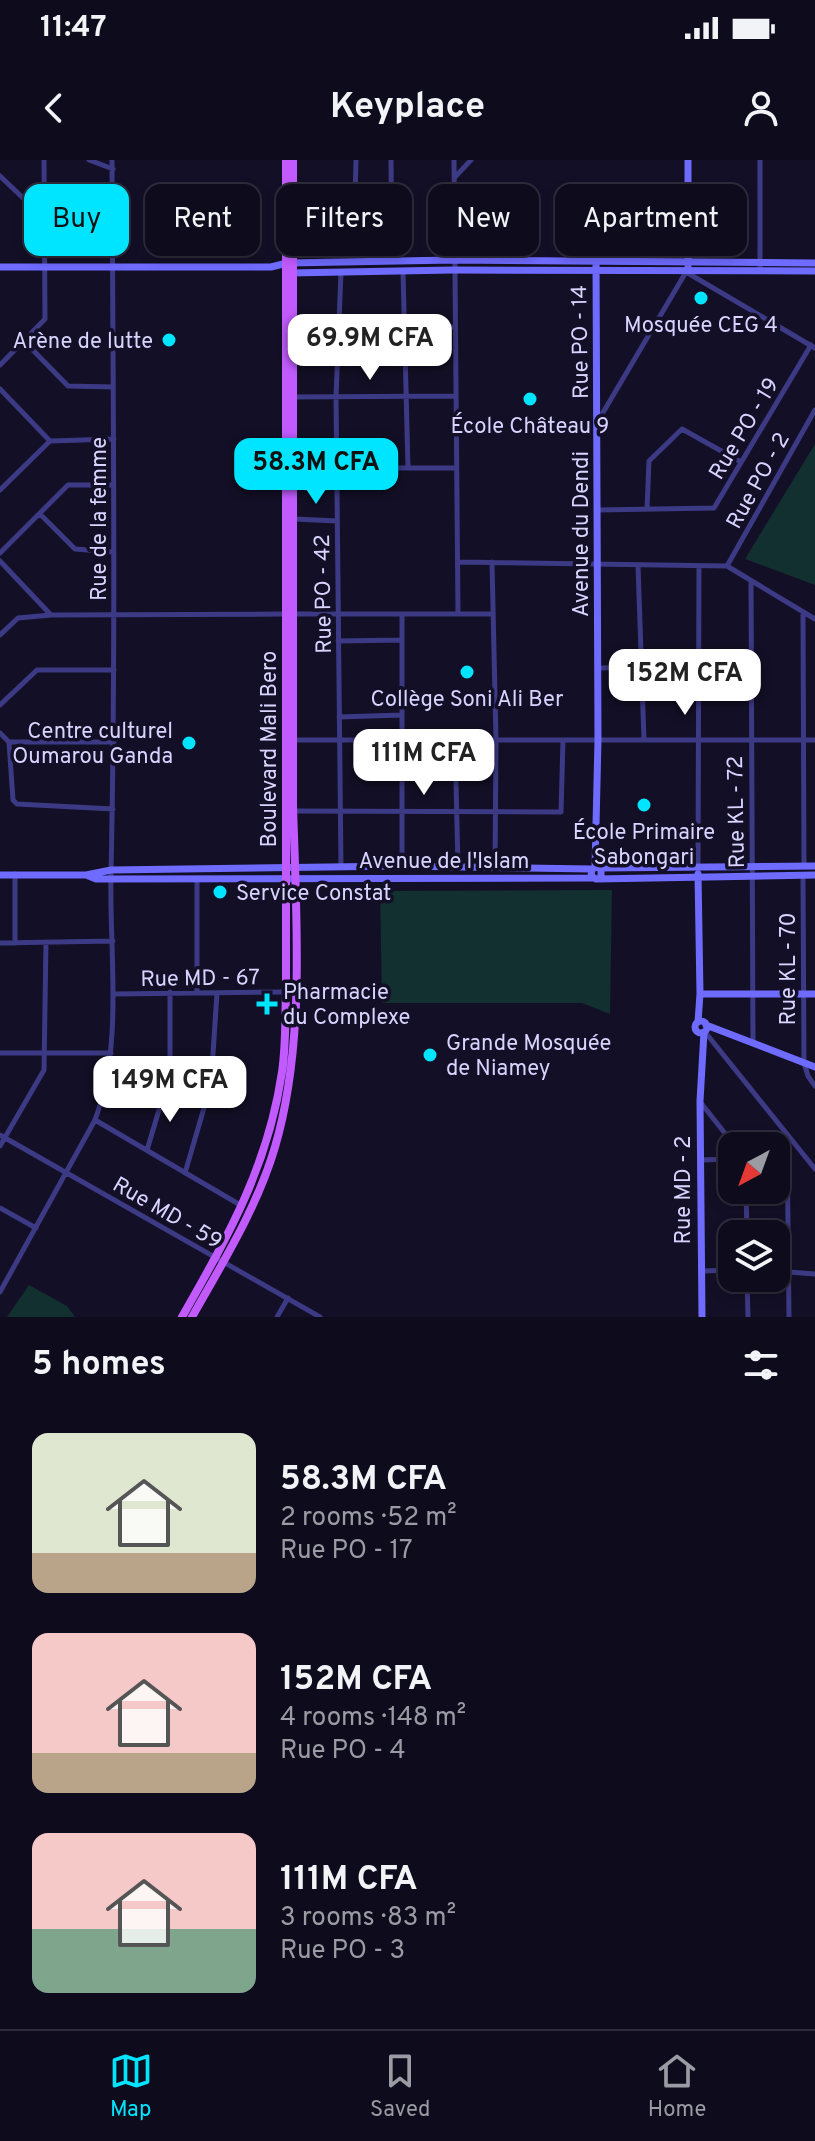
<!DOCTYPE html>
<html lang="en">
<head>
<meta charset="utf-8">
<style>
  :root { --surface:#0e0b1c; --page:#171425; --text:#f1f3f6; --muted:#9b9ba3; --line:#2e2b3b; --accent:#00e5ff }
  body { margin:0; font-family:Overpass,sans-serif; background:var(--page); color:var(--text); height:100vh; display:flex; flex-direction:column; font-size:30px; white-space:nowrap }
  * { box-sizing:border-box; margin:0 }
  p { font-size:26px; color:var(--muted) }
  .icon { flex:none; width:44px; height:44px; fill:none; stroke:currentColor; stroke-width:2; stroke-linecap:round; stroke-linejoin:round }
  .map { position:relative; height:1157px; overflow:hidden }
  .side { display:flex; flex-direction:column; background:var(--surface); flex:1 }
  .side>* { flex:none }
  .top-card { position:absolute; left:24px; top:24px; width:768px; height:72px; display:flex; gap:16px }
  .needle { width:52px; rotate:221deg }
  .tools { position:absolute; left:718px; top:972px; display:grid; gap:16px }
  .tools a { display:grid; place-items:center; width:72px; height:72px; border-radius:16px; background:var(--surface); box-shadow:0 4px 12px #0003,0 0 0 2px var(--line); font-size:40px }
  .price { position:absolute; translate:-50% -68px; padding:0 18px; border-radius:16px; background:#fff; color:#222; font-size:26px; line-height:52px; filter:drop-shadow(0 2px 4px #0008) }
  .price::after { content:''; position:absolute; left:50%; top:48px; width:24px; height:18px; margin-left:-12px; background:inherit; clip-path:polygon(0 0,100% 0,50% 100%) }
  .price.active { background:var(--accent); color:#111 }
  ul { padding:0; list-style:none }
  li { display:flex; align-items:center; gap:24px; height:200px; padding:0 32px }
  li span { display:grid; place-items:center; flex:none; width:224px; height:160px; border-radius:16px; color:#555 }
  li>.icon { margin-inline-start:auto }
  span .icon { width:96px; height:96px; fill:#fffc; stroke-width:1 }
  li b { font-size:34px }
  h2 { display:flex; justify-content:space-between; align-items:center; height:96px; padding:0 32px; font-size:34px }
  .pill { padding:0 28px; border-radius:16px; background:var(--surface); box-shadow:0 4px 12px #0003,0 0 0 2px var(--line); font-size:28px; line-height:72px }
  .pill.active { background:var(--accent); color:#111 }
  .status { display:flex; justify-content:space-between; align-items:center; height:56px; padding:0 40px; background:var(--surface); direction:ltr }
  .status svg { height:22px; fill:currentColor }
  header { display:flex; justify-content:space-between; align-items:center; height:104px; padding:0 32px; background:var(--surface); font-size:36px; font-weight:700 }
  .tab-bar { display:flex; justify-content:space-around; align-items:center; height:112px; border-top:2px solid var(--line); background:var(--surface); font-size:22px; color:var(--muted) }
  .tab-bar a { display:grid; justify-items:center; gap:4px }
  .tab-bar .active { color:var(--accent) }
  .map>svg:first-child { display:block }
</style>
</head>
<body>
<div class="status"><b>11:47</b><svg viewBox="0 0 49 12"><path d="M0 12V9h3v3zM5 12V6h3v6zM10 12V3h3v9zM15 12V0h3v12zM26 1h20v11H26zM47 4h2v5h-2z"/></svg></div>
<header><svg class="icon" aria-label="back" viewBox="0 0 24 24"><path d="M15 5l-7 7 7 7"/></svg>Keyplace<svg class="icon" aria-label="person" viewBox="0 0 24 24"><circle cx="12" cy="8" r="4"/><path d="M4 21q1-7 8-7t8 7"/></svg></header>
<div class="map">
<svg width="815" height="1157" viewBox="0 0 815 1157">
  <rect width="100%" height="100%" fill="#130f26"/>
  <path fill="#12302f" d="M815,284V425L745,399Z
    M612,730L610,854L582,843H382L380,731Z
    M29,1125L67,1146L75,1157H7Z"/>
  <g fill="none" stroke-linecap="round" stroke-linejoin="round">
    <path stroke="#3d3a85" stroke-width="5" d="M89,0L113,9
      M391,0L392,100
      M454,0L458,454
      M0,16L43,57
      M455,17L471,0
      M292,38L392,37
      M355,38L356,0
      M760,111V0
      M341,112L336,237L341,707
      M403,112L408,308
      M293,167H454
      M24,181L68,226L113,227
      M0,205L45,159L44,0
      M0,229L50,281
      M292,237L455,236
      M598,261L686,112L815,188
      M294,308H456
      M0,330L50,281L114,279
      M647,349L649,301L682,269L741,302
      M598,350L714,348L811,185
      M40,354L75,389L113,392
      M294,359L337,361
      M0,393L68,325H113
      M0,401L51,455L286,454
      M458,402L727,406
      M492,402L496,580L495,707
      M638,405L644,580
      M727,406L815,250
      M727,406L815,459
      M751,421L753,882
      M803,452L804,706
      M293,454H493
      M402,454V706
      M0,475L18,458L51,455
      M338,481L402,480
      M598,508L699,506
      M0,545L37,510H114
      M339,557L402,555
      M0,573L9,582H114
      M291,580H815
      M455,580L458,707
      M9,582L13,640L17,644L113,649
      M291,651L561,652L563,580
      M698,707L699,406
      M803,716L804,903L808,916L815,926
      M197,719V833
      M0,783L113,781
      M15,783V714
      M114,834L286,832
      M705,872L815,1009
      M0,893H111
      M170,898V832
      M110,906L152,911L170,898L183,917L211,924
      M152,911L165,930L183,917
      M701,943L735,986
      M95,960L242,1046
      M787,974L789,1157
      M0,975L320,1157
      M0,986L44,910L46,782
      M147,990L165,930
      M776,998H788
      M701,1000L732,999
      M185,1013L211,924L217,833
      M746,1030L747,1074
      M0,1048L36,1068
      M702,1111L732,1110
      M776,1111L815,1114
      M747,1118L748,1157
      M0,1132L95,960C124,881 109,796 111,714C116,476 113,238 112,0
      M277,1157L288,1138"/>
    <path stroke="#6f6bff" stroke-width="7" d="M688,106V0
      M0,107H271L287,103L453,100L815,103
      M289,113L453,110L815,111
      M595,707L598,580L596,101
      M600,708L815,706
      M0,715H86L111,710L402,706L592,709
      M86,715L96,719L593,718
      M601,718V709L597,707L592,709L591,716L596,719L815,715
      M700,834H815
      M695 867a6 6 0 1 1 12 0a6 6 0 1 1-12 0Z
      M698,862L700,834L698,714
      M706,865L815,907
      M702,1157L700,941L704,872"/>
    <path stroke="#c25bff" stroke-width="8" d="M182,1157C228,1076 268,1007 282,912C286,886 285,859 286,832V0
      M192,1157C223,1102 257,1048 275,987C306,882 296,753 293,645V0"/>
  </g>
  <g fill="#00e5ff" stroke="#130f26" stroke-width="3">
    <circle cx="701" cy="138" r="8"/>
    <circle cx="169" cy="180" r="8"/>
    <circle cx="530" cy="239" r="8"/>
    <circle cx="467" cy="512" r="8"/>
    <circle cx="189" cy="583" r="8"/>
    <circle cx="644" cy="645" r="8"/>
    <circle cx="220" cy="732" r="8"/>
    <path d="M263 832h8v8h8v8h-8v8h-8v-8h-8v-8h8z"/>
    <circle cx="430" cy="895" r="8"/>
  </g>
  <g text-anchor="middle" stroke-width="7" stroke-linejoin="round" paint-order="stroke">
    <g font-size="22" fill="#d9d4ff" stroke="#130f26">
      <text x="701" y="172">Mosquée CEG 4</text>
      <text x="153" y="188" text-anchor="end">Arène de lutte</text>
      <text x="530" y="273">École Château 9</text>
      <text x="467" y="546">Collège Soni Ali Ber</text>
      <text x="173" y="578" text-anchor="end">Centre culturel<tspan x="173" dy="25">Oumarou Ganda</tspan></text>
      <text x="644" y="679">École Primaire<tspan x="644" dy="25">Sabongari</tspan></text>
      <text x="236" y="740" text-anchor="start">Service Constat</text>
      <text x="283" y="839" text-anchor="start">Pharmacie<tspan x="283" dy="25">du Complexe</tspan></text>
      <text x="446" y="890" text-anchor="start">Grande Mosquée<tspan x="446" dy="25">de Niamey</tspan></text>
    </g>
    <g font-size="22" fill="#d9d4ff" stroke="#130f26">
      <text transform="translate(579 182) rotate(-91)" y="8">Rue PO - 14</text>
      <text transform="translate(743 268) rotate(-59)" y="8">Rue PO - 19</text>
      <text transform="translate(757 320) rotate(-61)" y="8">Rue PO - 2</text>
      <text transform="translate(98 359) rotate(-90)" y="8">Rue de la femme</text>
      <text transform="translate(580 374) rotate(-90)" y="8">Avenue du Dendi</text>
      <text transform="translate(322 434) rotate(-91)" y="8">Rue PO - 42</text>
      <text transform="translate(268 589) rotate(-90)" y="8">Boulevard Mali Bero</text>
      <text transform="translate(735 652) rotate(-91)" y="8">Rue KL - 72</text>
      <text x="444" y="708">Avenue de l'Islam</text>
      <text transform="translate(787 809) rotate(-90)" y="8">Rue KL - 70</text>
      <text transform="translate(200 817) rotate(-1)" y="8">Rue MD - 67</text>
      <text transform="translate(682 1030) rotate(-90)" y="8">Rue MD - 2</text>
      <text transform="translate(168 1052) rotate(30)" y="8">Rue MD - 59</text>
    </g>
  </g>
</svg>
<div class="tools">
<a><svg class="needle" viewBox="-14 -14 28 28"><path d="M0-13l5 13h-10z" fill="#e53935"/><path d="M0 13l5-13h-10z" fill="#9b9ba3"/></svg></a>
<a><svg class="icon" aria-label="layers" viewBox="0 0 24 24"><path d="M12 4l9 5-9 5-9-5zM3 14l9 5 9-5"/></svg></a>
</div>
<b class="price" style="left:370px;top:222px">69.9M CFA</b>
<b class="price active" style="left:316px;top:346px">58.3M CFA</b>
<b class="price" style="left:685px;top:557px">152M CFA</b>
<b class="price" style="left:424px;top:637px">111M CFA</b>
<b class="price" style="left:170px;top:964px">149M CFA</b>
<div class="top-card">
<a class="pill active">Buy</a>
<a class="pill">Rent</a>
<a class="pill">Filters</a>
<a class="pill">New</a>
<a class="pill">Apartment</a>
</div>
</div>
<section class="side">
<h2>5 homes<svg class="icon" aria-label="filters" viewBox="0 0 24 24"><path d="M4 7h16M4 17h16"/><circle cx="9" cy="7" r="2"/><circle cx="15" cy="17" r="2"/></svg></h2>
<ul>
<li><span style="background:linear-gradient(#dfe7d0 75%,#b9a48a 0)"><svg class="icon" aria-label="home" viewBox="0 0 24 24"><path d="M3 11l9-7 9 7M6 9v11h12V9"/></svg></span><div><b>58.3M CFA</b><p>2 rooms · 52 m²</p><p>Rue PO - 17</p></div></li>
<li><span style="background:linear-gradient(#f6c9c9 75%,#b9a48a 0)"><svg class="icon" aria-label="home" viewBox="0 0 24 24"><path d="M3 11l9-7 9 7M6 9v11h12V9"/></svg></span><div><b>152M CFA</b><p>4 rooms · 148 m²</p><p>Rue PO - 4</p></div></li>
<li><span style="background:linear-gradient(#f6c9c9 60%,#7fa58c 0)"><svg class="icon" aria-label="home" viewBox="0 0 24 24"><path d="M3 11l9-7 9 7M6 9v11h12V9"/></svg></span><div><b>111M CFA</b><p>3 rooms · 83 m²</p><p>Rue PO - 3</p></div></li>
</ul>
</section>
<nav class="tab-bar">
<a class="active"><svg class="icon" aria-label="map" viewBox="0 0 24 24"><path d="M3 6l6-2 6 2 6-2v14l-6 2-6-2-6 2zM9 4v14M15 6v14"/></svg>Map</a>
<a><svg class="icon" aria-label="saved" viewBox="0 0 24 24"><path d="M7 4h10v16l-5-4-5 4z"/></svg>Saved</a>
<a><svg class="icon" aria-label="home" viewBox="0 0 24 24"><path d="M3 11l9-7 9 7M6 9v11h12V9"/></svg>Home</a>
</nav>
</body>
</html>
